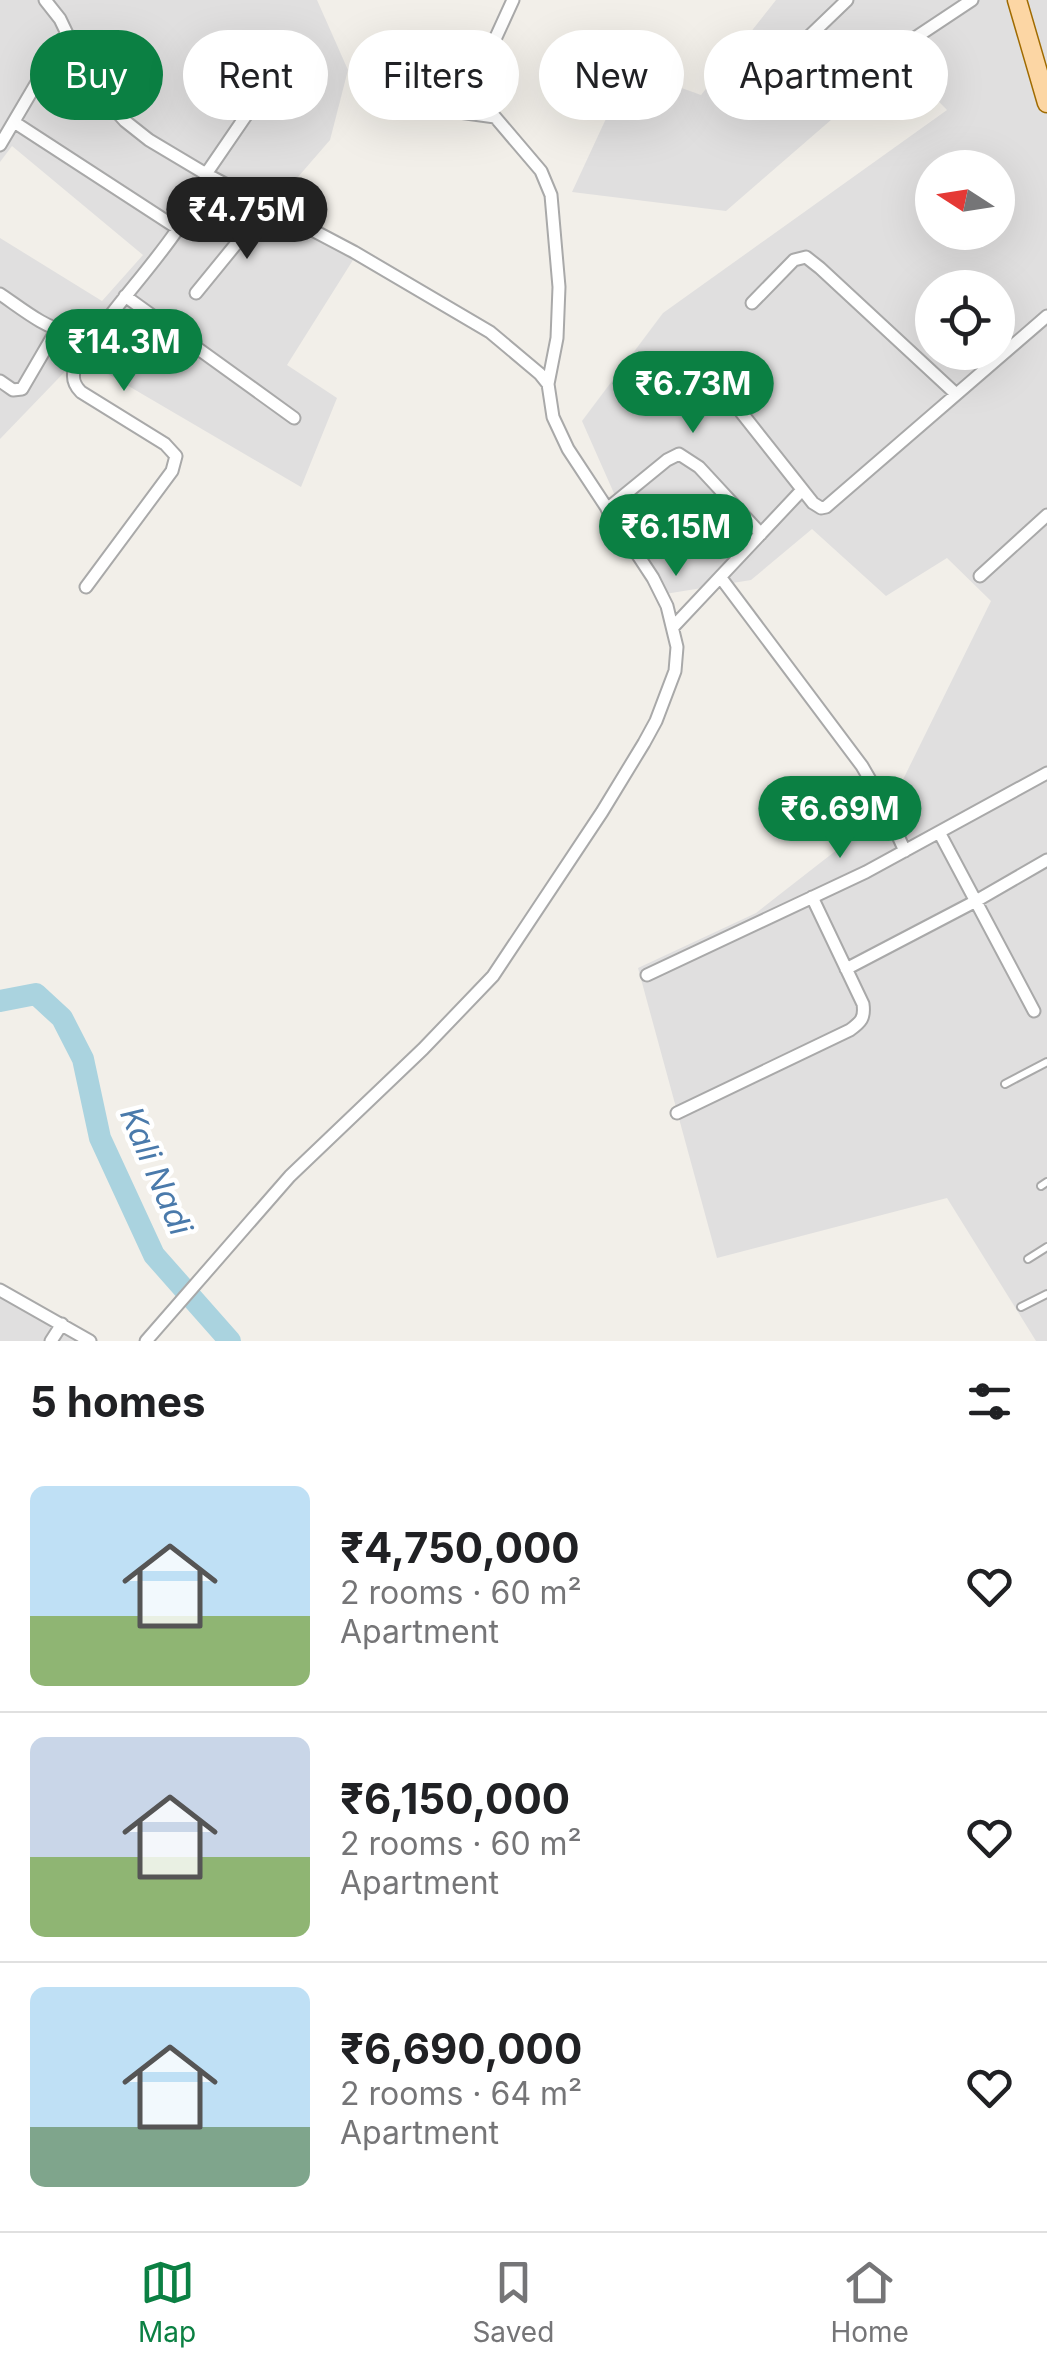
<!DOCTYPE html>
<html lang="en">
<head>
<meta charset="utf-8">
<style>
  :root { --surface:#fff; --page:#f6f6f6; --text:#202124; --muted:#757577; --line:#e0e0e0; --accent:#0b8043 }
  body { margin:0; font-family:Inter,sans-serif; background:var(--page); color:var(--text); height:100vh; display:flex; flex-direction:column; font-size:38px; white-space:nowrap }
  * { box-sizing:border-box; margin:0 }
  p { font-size:32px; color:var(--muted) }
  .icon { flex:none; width:55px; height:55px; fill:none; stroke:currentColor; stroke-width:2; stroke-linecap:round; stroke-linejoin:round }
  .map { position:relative; height:1341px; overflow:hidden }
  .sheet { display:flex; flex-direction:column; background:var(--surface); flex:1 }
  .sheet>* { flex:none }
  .hud { position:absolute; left:30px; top:30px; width:988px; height:90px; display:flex; gap:20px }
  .needle { width:65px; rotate:282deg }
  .tools { position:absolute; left:915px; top:150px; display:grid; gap:20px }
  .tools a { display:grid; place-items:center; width:100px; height:100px; border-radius:50%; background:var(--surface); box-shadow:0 10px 40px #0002; font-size:50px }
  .price { position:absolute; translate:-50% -85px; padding:0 22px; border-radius:35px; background:var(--accent); color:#fff; font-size:32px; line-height:65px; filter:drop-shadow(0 2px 5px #0008) }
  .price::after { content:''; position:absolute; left:50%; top:60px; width:30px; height:22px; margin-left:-15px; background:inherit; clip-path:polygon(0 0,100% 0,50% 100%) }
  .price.current { background:#222; color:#fff }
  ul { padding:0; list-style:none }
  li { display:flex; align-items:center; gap:30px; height:250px; padding:0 30px }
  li+li { border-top:2px solid var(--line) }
  li span { display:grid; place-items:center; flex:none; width:280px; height:200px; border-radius:15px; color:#555 }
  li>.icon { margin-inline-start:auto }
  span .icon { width:120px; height:120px; fill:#fffc; stroke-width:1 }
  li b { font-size:42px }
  h2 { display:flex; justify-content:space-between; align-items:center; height:120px; padding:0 30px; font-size:42px }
  .chip { padding:0 35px; border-radius:45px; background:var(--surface); box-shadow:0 10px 40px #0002; font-size:35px; line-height:90px }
  .chip.current { background:var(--accent); color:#fff }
  .dock { display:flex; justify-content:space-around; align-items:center; height:140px; border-top:2px solid var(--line); background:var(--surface); font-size:28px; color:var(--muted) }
  .dock a { display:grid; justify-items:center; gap:5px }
  .dock .current { color:var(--accent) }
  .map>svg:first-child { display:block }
</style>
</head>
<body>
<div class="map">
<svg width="1047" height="1341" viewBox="0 0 1047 1341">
  <rect width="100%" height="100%" fill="#f2efe9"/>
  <path fill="#e0dfdf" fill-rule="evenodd" d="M0,0H317L348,70L330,140L285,192L353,260L287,365L337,398L301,487L79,357L0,439V238L102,301L143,255L12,146L0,162Z
    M776,0H1047V1341H1036L947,1198L717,1258L638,968L756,913L888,810L991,601L947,558L886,596L812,529L751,580L659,595L582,421L663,313L947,110L899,61L726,211L572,192L629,69L701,95ZM932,168H998V232H932ZM932,288H998V352H932Z
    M0,1297L82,1341H0Z"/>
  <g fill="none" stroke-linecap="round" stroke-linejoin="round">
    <path stroke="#aad3df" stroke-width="22" d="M0,1001L36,994L62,1018L83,1059L100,1138L154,1255L230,1341"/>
    <defs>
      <path id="lane" d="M1005,1084L1047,1062
        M1041,1186L1047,1182
        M1028,1259L1047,1247
        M1021,1307L1047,1294"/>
      <path id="street" d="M45,0L60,19L82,65L96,89L125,121L149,140L206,174L354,252L490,332L540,374L548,384L553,417L568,449L653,578L667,606L677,647L675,671L656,721L644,743L602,812L493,976L423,1049L290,1176L146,1341
        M513,0L491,48L457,93L453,108L459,112L495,117L541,171L551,195L559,287L557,338L548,384
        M795,50L847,0
        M826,97L972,0
        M14,122L177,228
        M0,145L66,33
        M196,293L267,206
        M0,294C17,305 47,330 67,331C79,332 88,326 101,328
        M125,296L294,418
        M752,303L794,260L806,257L820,268L956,394
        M0,381L13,390L22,389L57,329
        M741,412L813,503L821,508L826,507L1047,316
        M607,509L667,460L679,454L699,467L761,534
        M980,576L1047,515
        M721,578L862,766L880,797L905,851
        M86,587L172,471L176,456L165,444L81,392C75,386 72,380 74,371C78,355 94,337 104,324C136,280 190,226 206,174L291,50
        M674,626L802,490
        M939,832L1034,1011
        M846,969L976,901L1047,860
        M647,975L866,872L1047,773
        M677,1113L850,1030C861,1022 865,1018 863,1004L812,897
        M0,1290L90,1341
        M51,1341L62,1324"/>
      <path id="primary" d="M1017,0L1047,103"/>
    </defs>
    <use href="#lane" stroke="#a9a9a9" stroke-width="10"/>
    <use href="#street" stroke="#a9a9a9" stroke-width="15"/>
    <use href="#primary" stroke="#a06b00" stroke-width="21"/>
    <use href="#lane" stroke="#fff" stroke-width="6"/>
    <use href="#street" stroke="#fff" stroke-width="11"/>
    <use href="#primary" stroke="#fcd6a4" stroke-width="18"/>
  </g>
  <g text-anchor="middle" stroke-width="9" stroke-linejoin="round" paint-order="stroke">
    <g font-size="32" font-style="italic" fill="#4a7aab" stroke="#fff">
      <text transform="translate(156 1171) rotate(67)" y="11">Kali Nadi</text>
    </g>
  </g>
</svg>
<div class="tools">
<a><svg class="needle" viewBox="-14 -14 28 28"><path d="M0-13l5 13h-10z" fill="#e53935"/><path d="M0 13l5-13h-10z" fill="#757577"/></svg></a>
<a><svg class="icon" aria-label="locate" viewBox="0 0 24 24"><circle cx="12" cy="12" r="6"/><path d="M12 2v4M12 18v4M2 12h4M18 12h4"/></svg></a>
</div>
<b class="price current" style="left:247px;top:262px">₹4.75M</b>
<b class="price" style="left:124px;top:394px">₹14.3M</b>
<b class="price" style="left:693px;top:436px">₹6.73M</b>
<b class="price" style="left:676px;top:579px">₹6.15M</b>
<b class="price" style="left:840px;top:861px">₹6.69M</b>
<div class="hud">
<a class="chip current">Buy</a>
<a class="chip">Rent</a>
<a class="chip">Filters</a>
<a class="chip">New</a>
<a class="chip">Apartment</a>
</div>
</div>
<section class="sheet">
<h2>5 homes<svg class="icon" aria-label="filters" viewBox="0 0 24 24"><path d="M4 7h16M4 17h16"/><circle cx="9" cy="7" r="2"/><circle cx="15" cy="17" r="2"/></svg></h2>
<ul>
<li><span style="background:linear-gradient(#bfe0f5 65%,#8fb573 0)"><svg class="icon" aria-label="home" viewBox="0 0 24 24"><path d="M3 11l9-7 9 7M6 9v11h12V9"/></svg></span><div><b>₹4,750,000</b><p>2 rooms · 60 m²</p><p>Apartment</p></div><svg class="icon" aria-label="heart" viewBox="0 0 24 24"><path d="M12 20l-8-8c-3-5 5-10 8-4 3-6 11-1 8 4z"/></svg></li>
<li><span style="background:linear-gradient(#c9d6e8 60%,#8fb573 0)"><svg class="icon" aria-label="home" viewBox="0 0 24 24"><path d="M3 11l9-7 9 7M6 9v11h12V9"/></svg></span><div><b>₹6,150,000</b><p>2 rooms · 60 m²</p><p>Apartment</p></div><svg class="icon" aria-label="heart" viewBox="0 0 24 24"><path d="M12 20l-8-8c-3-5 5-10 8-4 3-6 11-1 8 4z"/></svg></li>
<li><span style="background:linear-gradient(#bfe0f5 70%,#7fa58c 0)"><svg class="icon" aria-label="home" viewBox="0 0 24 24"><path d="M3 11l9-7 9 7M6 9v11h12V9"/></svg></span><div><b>₹6,690,000</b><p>2 rooms · 64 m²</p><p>Apartment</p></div><svg class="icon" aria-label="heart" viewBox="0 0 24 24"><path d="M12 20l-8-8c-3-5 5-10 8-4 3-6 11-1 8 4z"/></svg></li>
</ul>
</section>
<nav class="dock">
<a class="current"><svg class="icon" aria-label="map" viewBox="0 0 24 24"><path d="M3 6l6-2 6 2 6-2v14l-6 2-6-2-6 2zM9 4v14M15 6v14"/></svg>Map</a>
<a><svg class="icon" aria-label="saved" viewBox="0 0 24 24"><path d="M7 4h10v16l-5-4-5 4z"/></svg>Saved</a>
<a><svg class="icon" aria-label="home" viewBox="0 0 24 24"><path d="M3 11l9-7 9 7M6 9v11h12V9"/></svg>Home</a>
</nav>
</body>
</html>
